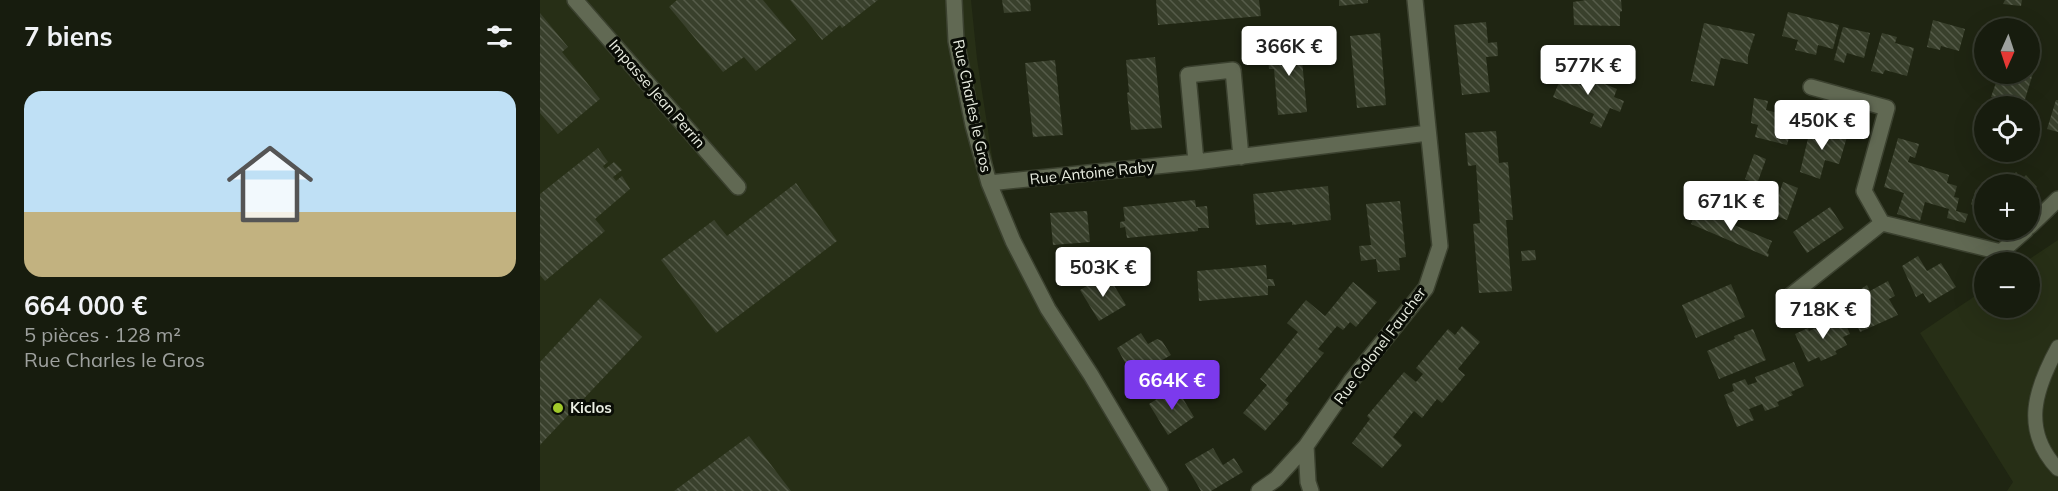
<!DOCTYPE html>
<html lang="fr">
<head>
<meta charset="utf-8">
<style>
  :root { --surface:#171c0e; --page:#202517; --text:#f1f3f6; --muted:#9ea19e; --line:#363a2e; --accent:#7c3aed }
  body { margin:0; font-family:Mulish,sans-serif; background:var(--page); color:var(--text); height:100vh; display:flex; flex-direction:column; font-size:22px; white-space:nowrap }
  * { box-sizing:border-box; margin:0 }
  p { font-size:20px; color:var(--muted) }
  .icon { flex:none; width:33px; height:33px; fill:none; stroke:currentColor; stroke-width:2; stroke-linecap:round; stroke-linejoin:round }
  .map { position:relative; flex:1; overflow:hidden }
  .side { display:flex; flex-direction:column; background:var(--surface); width:540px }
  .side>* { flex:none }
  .needle { width:39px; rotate:183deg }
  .tools { position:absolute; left:1434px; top:18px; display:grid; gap:12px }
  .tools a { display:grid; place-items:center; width:66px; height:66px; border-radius:50%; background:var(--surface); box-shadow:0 6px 24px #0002,0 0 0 2px var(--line); font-size:30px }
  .price { position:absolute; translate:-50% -51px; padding:0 14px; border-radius:6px; background:#fff; color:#222; font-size:20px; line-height:39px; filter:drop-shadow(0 2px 3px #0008) }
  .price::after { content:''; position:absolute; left:50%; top:36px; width:18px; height:14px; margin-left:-9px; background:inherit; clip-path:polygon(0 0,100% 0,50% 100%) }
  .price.selected { background:var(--accent); color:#fff }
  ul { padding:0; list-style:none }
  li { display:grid; align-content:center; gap:12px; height:318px; padding:0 24px }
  li span { display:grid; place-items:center; height:186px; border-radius:18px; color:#555 }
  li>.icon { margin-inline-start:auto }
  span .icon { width:108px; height:108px; fill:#fffc; stroke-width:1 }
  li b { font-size:26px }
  h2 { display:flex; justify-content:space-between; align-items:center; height:72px; padding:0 24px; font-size:26px }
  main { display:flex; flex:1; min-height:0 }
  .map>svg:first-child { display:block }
</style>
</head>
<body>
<main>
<section class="side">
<h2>7 biens<svg class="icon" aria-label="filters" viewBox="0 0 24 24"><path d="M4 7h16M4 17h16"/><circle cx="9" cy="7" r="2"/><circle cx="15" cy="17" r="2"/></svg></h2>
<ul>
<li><span style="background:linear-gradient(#bfe0f5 65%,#c2b280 0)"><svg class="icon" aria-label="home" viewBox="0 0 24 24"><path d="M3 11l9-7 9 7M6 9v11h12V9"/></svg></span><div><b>664 000 €</b><p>5 pièces · 128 m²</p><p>Rue Charles le Gros</p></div></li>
</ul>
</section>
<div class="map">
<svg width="1518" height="491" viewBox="0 0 1518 491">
  <defs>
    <pattern id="building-back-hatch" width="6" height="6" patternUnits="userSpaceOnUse" patternTransform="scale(1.5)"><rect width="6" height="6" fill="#39402c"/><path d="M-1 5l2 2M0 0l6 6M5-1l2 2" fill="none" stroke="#565c4a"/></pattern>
  </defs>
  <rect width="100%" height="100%" fill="#1f2512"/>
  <path fill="#272f16" d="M0,0H431L437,59L456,182L523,340L618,491H0Z
    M1518,240V491H1467L1473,482L1380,333L1444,290V308H1490V262H1485Z"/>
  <path fill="url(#building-back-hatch)" d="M137,0H223L256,40L216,71L204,57L183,72L129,7Z
    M250,0H338L302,28L300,25L282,40Z
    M462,0H490L491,11L464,13Z
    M616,0H719L721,16L618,25Z
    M799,0H828V3L799,6Z
    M1047,0H1081L1082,11L1080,12V26L1034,25L1033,2Z
    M1465,0H1482L1481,6L1463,4Z
    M1248,12L1299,25L1293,49L1278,45L1276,55L1255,50L1258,40L1242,36Z
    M0,13L28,47L22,52L60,99L18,134L0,113Z
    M1393,20L1425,29L1419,51L1401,46L1400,50L1387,47Z
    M946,22L948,43L957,42L958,56L946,57L950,92L922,95L914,25Z
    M1164,23L1215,34L1208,56V64L1181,58L1174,86L1151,81Z
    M1303,27L1330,33L1324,58L1307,53L1304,63L1294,60Z
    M840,33L846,105L817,108L810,36Z
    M1342,33L1357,37L1355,43L1374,48L1367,76L1345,70L1343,74L1331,71Z
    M760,40L767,112L738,115L734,69H729L728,58L732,57L731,43Z
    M615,57L622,128L591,130L587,93L589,92L586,60Z
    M515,60L523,135L493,137L485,63Z
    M1025,68L1077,89L1074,97L1084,101L1080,112L1070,108L1061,128L1050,123L1054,114L1013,97Z
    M1490,69L1494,70L1483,106L1451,97L1459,74H1490Z
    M1214,98L1228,101L1226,110L1255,117L1247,145L1215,137L1218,125L1211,123Z
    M1516,100H1518V132L1507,129Z
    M1271,126L1307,137L1299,164L1285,160L1280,179L1260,172Z
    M956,131L959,163L968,162L973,220H966L972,291L939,293L933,224L940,223L936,165L928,166L925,133Z
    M1358,138L1379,144L1375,158L1370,156L1368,162L1409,175L1407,183L1417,186L1414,197L1419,198L1416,211L1428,214L1425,223L1407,218L1409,209L1385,202L1380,221L1357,214L1364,193L1344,187Z
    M58,148L68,162L63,166L65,169L74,162L82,170L73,177L76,181L82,176L90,189L55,219L65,231L5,281L0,275V194Z
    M1214,154L1226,159L1217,184L1205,179Z
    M1476,172L1482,179L1486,175L1497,187L1490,194V184H1463Z
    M1243,182L1258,188L1247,220L1232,214Z
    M256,183L297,241L176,333L121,260L174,220L187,236Z
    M788,186L791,220L752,225V222L716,225L713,194Z
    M1436,189L1444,199V218L1431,204Z
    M655,200L656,207L667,206L669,228H658V231L587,238L585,227L580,228V222L585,221L583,207Z
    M860,201L866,257L859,258L860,270L838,272L836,259L821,261L819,246L831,245L826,204Z
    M1290,207L1304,228L1267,253L1253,232Z
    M1157,208L1184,220L1186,214L1197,219L1194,225L1232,241L1227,253L1229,254L1228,257L1151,224Z
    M547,211L550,242L513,245L510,213Z
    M995,250L996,260L982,261L981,251Z
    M1378,256L1387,271L1401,263L1416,287L1389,303L1383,293L1376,297L1362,266Z
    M726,265L727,279H733L735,286H728V295L659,301L657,271Z
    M567,274L586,305L559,321L540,290Z
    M1348,281L1355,296L1349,299L1358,315L1320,332L1309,306L1319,302L1315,293L1327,285L1330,291Z
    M813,282L837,302L816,327L810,322L803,330L797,326L778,349L784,353L745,400L749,403L725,431L703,413L727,385L720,379L758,332L747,323L766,300L785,316Z
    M1191,284L1205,317L1156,338L1142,305Z
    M60,298L102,337L0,445V362Z
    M1303,318L1310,334L1303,337L1307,345L1295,351L1297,354L1281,361L1279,357L1268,362L1255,334L1268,328L1269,331L1290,321L1291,324Z
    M922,326L940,342L918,369L925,375L902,403L897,399L882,418L874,411L853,437L862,445L842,468L812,443L830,419L827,416L864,372L876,382L883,374L876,368L908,329L915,335Z
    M1213,329L1226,360L1179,379L1167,351L1195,339L1194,336Z
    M601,333L608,344L617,339L622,341L631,355L593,377L577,348Z
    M1254,362L1264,386L1251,392L1253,395L1237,402L1239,406L1225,411L1222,404L1209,409L1214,420L1197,427L1184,395L1194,391L1192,384L1205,379L1208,385L1217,382L1215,377Z
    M636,387L654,417L628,435L609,404Z
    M209,436L251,491H134Z
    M673,448L683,465L694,458L703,472L671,491H661L645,464Z"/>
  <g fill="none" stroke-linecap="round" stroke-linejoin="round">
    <defs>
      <path id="service" d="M1518,347C1495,389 1481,430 1518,469"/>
      <path id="minor" d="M35,0L198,187
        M414,0L416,41L433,125L449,183L473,241L508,309L551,375L620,491
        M1271,87L1347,108L1324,191L1342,223L1461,252L1486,230
        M656,162L648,75L693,70L701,157
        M449,183L656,162L888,133
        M1490,226L1518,199
        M1245,300L1342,223
        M766,446L768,482L771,491
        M719,491L736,479L766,446L811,381L886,288L900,246L875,0"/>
    </defs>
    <use href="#service" stroke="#3b412f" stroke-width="16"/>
    <use href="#minor" stroke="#3b412f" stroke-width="18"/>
    <use href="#service" stroke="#616953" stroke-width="14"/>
    <use href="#minor" stroke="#616953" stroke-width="15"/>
  </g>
  <circle fill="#a1c92a" stroke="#0a0d06" stroke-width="2" cx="18" cy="408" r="6"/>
  <g text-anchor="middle" stroke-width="6" stroke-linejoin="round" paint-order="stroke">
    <g font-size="15" fill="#eaeee2" stroke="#0a0d06">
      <text transform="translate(117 94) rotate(49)" y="5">Impasse Jean Perrin</text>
      <text transform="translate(432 106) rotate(78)" y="5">Rue Charles le Gros</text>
      <text transform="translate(552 173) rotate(-6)" y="5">Rue Antoine Raby</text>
      <text transform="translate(840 346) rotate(-53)" y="5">Rue Colonel Faucher</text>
    </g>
    <g font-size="15" font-weight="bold" fill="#eaeee2" stroke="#0a0d06" text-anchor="start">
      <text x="30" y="413">Kiclos</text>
    </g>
  </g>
</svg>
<div class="tools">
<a><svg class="needle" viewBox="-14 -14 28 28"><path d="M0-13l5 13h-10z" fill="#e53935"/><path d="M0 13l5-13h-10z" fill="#9ea19e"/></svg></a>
<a><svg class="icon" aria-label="locate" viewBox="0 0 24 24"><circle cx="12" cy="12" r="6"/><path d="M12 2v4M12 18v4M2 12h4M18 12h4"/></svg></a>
<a>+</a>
<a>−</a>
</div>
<b class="price" style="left:749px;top:77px">366K €</b>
<b class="price" style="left:1048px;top:96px">577K €</b>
<b class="price" style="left:1282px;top:151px">450K €</b>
<b class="price" style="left:1191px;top:232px">671K €</b>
<b class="price" style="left:563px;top:298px">503K €</b>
<b class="price" style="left:1283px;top:340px">718K €</b>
<b class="price selected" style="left:632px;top:411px">664K €</b>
</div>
</main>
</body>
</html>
